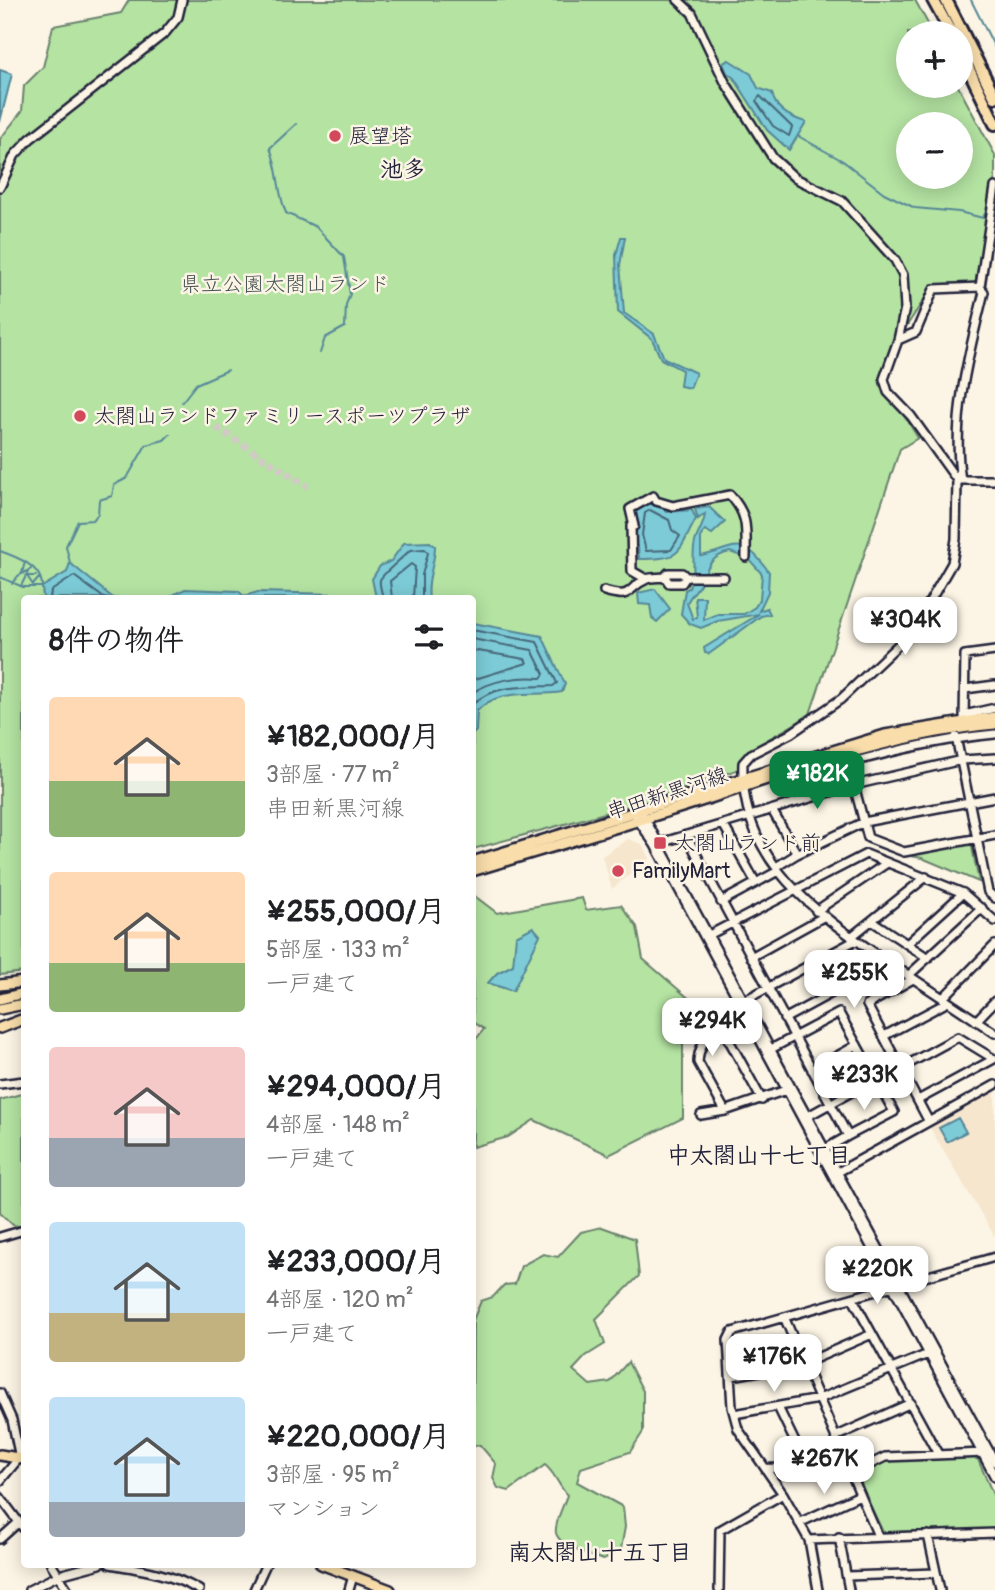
<!DOCTYPE html>
<html lang="ja">
<head>
<meta charset="utf-8">
<style>
  :root { --surface:#fff; --page:#f2f2f2; --text:#202124; --muted:#757577; --accent:#0b8043 }
  body { margin:0; font-family:Pangolin,"Klee One",sans-serif; background:var(--page); color:var(--text); height:100vh; display:flex; flex-direction:column; font-size:26px; white-space:nowrap }
  * { box-sizing:border-box; margin:0 }
  p { font-size:23px; color:var(--muted) }
  .icon { flex:none; width:38px; height:38px; fill:none; stroke:currentColor; stroke-width:2; stroke-linecap:round; stroke-linejoin:round }
  .map { position:relative; flex:1; overflow:hidden }
  .sheet { position:absolute; left:21px; top:595px; width:455px; height:973px; display:flex; flex-direction:column; background:var(--surface); border-radius:7px; box-shadow:0 4px 18px #0003 }
  .sheet>* { flex:none }
  .buttons { position:absolute; left:896px; top:21px; display:grid; gap:14px }
  .buttons a { display:grid; place-items:center; width:77px; height:77px; border-radius:50%; background:var(--surface); box-shadow:0 4px 18px #0003; font-size:35px }
  .price { position:absolute; translate:-50% -60px; padding:0 16px; border-radius:14px; background:#fff; color:#222; font-size:23px; line-height:46px; filter:drop-shadow(0 2px 4px #0008) }
  .price::after { content:''; position:absolute; left:50%; top:42px; width:21px; height:16px; margin-left:-10px; background:inherit; clip-path:polygon(0 0,100% 0,50% 100%) }
  .price.active { background:var(--accent); color:#fff }
  ul { padding:0; list-style:none }
  li { display:flex; align-items:center; gap:21px; height:175px; padding:0 28px }
  li span { display:grid; place-items:center; flex:none; width:196px; height:140px; border-radius:7px; color:#555 }
  li>.icon { margin-inline-start:auto }
  span .icon { width:84px; height:84px; fill:#fffc; stroke-width:1 }
  li b { font-size:30px }
  h2 { display:flex; justify-content:space-between; align-items:center; height:84px; padding:0 28px; font-size:30px }
  .map>svg:first-child { display:block }
</style>
</head>
<body>
<div class="map">
<svg width="995" height="1590" viewBox="0 0 995 1590">
  <rect width="100%" height="100%" fill="#fcf5e5"/>
  <filter id="ink" filterUnits="userSpaceOnUse"><feTurbulence type="fractalNoise" baseFrequency=".0143" numOctaves="2"/><feDisplacementMap in="SourceGraphic" scale="14" xChannelSelector="R" yChannelSelector="G"/><feConvolveMatrix kernelMatrix="1 2 1 2 8 2 1 2 1" color-interpolation-filters="sRGB"/></filter>
  <g filter="url(#ink)">
    <path fill="#f6e6ce" d="M628,839L642,844L650,858L612,889L602,856Z
      M995,1091V1237L930,1128Z"/>
    <path fill="#b4e3a2" stroke="#6b826e" stroke-width="2" fill-rule="evenodd" d="M129,0H915L933,33H908V86H958L995,155V178L975,285L933,286L902,333L896,337L880,376L918,438L900,449L810,714C787,731 758,741 739,761V769L649,801L473,849L472,598H24V972L0,975V139L22,111L24,86L43,67L53,26L121,13ZM908,124H961V177H908Z
      M971,842L979,882L922,858L905,855Z
      M472,894L497,913L582,898L586,910L621,905L637,927L643,959L700,1008L683,1040V1118L609,1155L534,1120L508,1137L473,1147V1043L484,1029L473,1022ZM513,965V991L488,983L497,973Z
      M24,1093V1227L13,1225L0,1213V1100Z
      M602,1227L635,1239L639,1276L596,1319L605,1344L586,1356L573,1370L590,1385L610,1382L628,1362L643,1391V1432L630,1452L581,1468L577,1482L623,1507L625,1527L621,1549L604,1560C592,1557 559,1546 556,1533C554,1523 564,1505 567,1495C558,1485 555,1473 545,1465L509,1491L498,1488L493,1478L496,1464L480,1445H472L473,1320L481,1301L493,1297L504,1285L515,1284L521,1266L543,1254L558,1257L581,1232Z
      M977,1457L995,1499V1530L883,1532L856,1476L887,1460Z"/>
    <path fill="#7bcbd6" stroke="#578798" stroke-width="2" fill-rule="evenodd" d="M729,60L751,74L758,88L772,93C775,110 791,118 806,122L789,150L767,130L734,78L727,73L723,63Z
      M0,70L12,74L0,122Z
      M621,237H625L620,265L624,313L654,334L664,358L696,373L690,388L680,386L682,370L661,359L652,339L618,312L616,255Z
      M651,500L668,512L692,510L696,519C677,554 683,559 639,559L638,547L635,545V528L638,527L636,509Z
      M709,507L725,522L712,534L705,530L701,536V556C736,549 741,532 769,572L768,592L759,611L767,608L770,614L761,616L709,654L705,653L704,648L759,614L718,621L701,628L690,624L681,614L685,590L689,588C697,571 691,559 695,542C698,532 704,525 705,514L698,519L695,509ZM730,552L749,559L762,574L760,599L755,607L744,614H718L704,620L705,597H695L697,617L693,619L687,603C690,596 696,591 700,584C708,567 709,557 730,552Z
      M430,542L435,546C435,564 426,580 429,598H376L372,579L380,566L391,561L404,543Z
      M70,563L113,598H43L42,587L67,572Z
      M185,589L238,591L244,596L258,592L336,594L339,598H167Z
      M655,589L670,609L657,622L652,618L650,605L639,604L638,593Z
      M473,623L542,636L565,684L562,692C533,697 500,687 477,711L476,731L473,734Z
      M533,927L540,935L513,991L488,983L497,973L513,965L516,936Z
      M958,1118L966,1132L947,1142L939,1128Z"/>
    <g fill="none" stroke-linecap="round" stroke-linejoin="round">
      <path stroke="#466679" stroke-width="2" d="M760,96L792,127L789,136L773,126L756,101Z
        M650,510L669,520L672,530L680,536L671,550L646,551L642,535L645,513Z
        M50,598L51,591L74,576L104,598
        M383,598C382,593 379,585 380,580C382,574 404,557 410,550L425,549L428,553L422,575V598
        M392,598L390,581L411,564L415,567L413,598
        M472,630L537,642L557,683L553,686C526,687 493,684 472,705
        M472,639L532,650L544,674L541,678C519,676 491,680 472,693
        M472,650L525,659L527,663L472,680"/>
      <path stroke="#578798" stroke-width="2" d="M971,0L995,48
        M296,124L270,148C279,168 277,192 286,213L316,227L344,257L350,294L346,305L345,327L325,338L320,353
        M798,136L843,161L884,193L915,208L959,212L983,218L989,205
        M182,402L196,384L228,370
        M0,551C17,557 42,566 42,587H23L0,577
        M70,563L66,546L78,521L93,520L98,514L99,500L112,496L114,485L127,478L146,445L164,440L170,434
        M22,573L25,562
        M36,576H27L33,585L39,578
        M12,584L18,576L31,569
        M21,586L28,572"/>
      <path stroke="#d0cbc3" stroke-width="7" stroke-dasharray="7 3.5" stroke-linecap="butt" d="M216,427L308,487"/>
      <defs>
        <path id="minor" d="M678,0L692,13L725,82L773,158L795,178L842,201L895,260L903,275L905,308L898,340L884,379L888,392L911,416L957,480L956,539L952,563L926,608L900,643L841,699L790,734L751,754L743,763C739,860 815,913 887,961C923,985 959,1009 995,1033
          M0,187L15,155L30,139L165,33L178,17L182,0
          M898,340L916,332L934,289L980,287
          M958,480H995
          M961,480C951,418 969,353 984,292L980,287L995,187
          M665,577L669,583H682L686,577
          M646,579L632,571L631,526H634L630,509L653,496L656,501L673,506L730,495C749,516 746,529 746,557
          M604,591C635,600 625,588 647,579C651,577 660,578 665,577L668,573H682L686,577H724
          M965,689L995,685
          M964,715L995,708
          M964,720L965,655L995,651
          M956,737L988,892L995,898
          M995,758L962,760L854,785L868,838L904,852L995,835
          M798,777C863,759 928,740 995,734
          M772,810L797,854L864,822L995,797
          M643,815L995,1462
          M636,817L655,845L995,1477
          M723,824L756,883
          M686,835L848,1136L825,1149
          M660,843L854,785
          M776,867L797,854
          M721,902L778,871
          M816,911L887,863
          M872,921L928,958
          M709,935L866,854L963,893L995,921
          M851,937L926,877
          M907,944L963,893
          M751,957L823,917
          M908,976L982,908
          M913,979L867,1005L928,1120
          M943,998L995,945
          M745,1000L856,940
          M784,1019L889,962
          M976,1021L995,1001
          M720,1024L762,1100
          M884,1036L948,1002
          M771,1049L839,1013L894,1112L848,1136
          M901,1068L958,1037L994,1059L918,1100
          M812,1070L857,1045
          M0,1084L24,1081
          M725,1111L698,1062C699,1036 722,1021 743,1010
          M701,1115L725,1111L786,1090
          M808,1116L875,1079
          M838,1172L995,1085
          M0,1237L24,1230
          M853,1299L938,1454
          M785,1319L878,1536
          M732,1376L805,1363L872,1334
          M0,1393L12,1420L20,1458
          M778,1407L807,1467
          M734,1414L819,1399L933,1352
          M837,1436L911,1403
          M765,1468L859,1470L885,1457L985,1453
          M0,1481L24,1452
          M0,1497L24,1529
          M799,1523L860,1495
          M928,1535L940,1590
          M839,1537L849,1590
          M0,1539L19,1522
          M809,1540L995,1533
          M51,1564L68,1590
          M110,1564C141,1569 172,1574 199,1590
          M847,1576L936,1573
          M29,1590L59,1575L100,1564
          M254,1590L266,1564
          M349,1590L353,1576
          M719,1590L720,1530L783,1494
          M818,1590L809,1540L783,1494L738,1429L732,1407L728,1340L732,1332L995,1257"/>
        <path id="major" d="M472,862L885,735L995,717
          M472,871C551,847 629,824 707,799C801,768 895,733 995,724
          M0,985L24,982
          M0,999L24,993
          M0,1009L24,1004
          M0,1028L24,1019
          M0,1455L24,1459
          M321,1564L390,1590"/>
        <path id="highway" d="M933,0L951,33
          M946,0L995,97
          M961,53L995,124"/>
      </defs>
      <use href="#minor" stroke="#22223b" stroke-width="12"/>
      <use href="#major" stroke="#22223b" stroke-width="14"/>
      <use href="#highway" stroke="#22223b" stroke-width="16"/>
      <use href="#minor" stroke="#fcf5e5" stroke-width="7"/>
      <use href="#major" stroke="#f9deab" stroke-width="9"/>
      <use href="#highway" stroke="#f9deab" stroke-width="10"/>
    </g>
  </g>
  <g fill="#d1495b" stroke="#fcf5e5" stroke-width="2.5">
    <circle cx="335" cy="136" r="7"/>
    <circle cx="80" cy="416" r="7"/>
    <rect x="653" y="836" width="14" height="14" rx="3.5"/>
    <circle cx="618" cy="871" r="7"/>
  </g>
  <g text-anchor="middle" stroke-width="5" stroke-linejoin="round" paint-order="stroke">
    <g font-size="21" fill="#22223b" stroke="#fcf5e5" text-anchor="start">
      <text x="349" y="143">展望塔</text>
      <text x="94" y="423">太閤山ランドファミリースポーツプラザ</text>
      <text x="674" y="850">太閤山ランド前</text>
      <text x="632" y="878">FamilyMart</text>
    </g>
    <g font-size="21" fill="#465255" stroke="#fcf5e5">
      <text x="285" y="291">県立公園太閤山ランド</text>
    </g>
    <g font-size="21" fill="#22223b" stroke="#fcf5e5">
      <text transform="translate(667 793) rotate(-18)" y="7">串田新黒河線</text>
    </g>
    <g font-size="23" font-weight="bold" fill="#22223b" stroke="#fcf5e5">
      <text x="403" y="177">池多</text>
      <text x="759" y="1163">中太閤山十七丁目</text>
      <text x="600" y="1560">南太閤山十五丁目</text>
    </g>
  </g>
</svg>
<div class="buttons">
<a>+</a>
<a>−</a>
</div>
<b class="price" style="left:905px;top:657px">¥304K</b>
<b class="price active" style="left:817px;top:811px">¥182K</b>
<b class="price" style="left:854px;top:1010px">¥255K</b>
<b class="price" style="left:712px;top:1058px">¥294K</b>
<b class="price" style="left:864px;top:1112px">¥233K</b>
<b class="price" style="left:877px;top:1306px">¥220K</b>
<b class="price" style="left:774px;top:1394px">¥176K</b>
<b class="price" style="left:824px;top:1496px">¥267K</b>
<section class="sheet">
<h2>8件の物件<svg class="icon" aria-label="filters" viewBox="0 0 24 24"><path d="M4 7h16M4 17h16"/><circle cx="9" cy="7" r="2"/><circle cx="15" cy="17" r="2"/></svg></h2>
<ul>
<li><span style="background:linear-gradient(#ffd9b3 60%,#8fb573 0)"><svg class="icon" aria-label="home" viewBox="0 0 24 24"><path d="M3 11l9-7 9 7M6 9v11h12V9"/></svg></span><div><b>¥182,000/月</b><p>3部屋 · 77 m²</p><p>串田新黒河線</p></div></li>
<li><span style="background:linear-gradient(#ffd9b3 65%,#8fb573 0)"><svg class="icon" aria-label="home" viewBox="0 0 24 24"><path d="M3 11l9-7 9 7M6 9v11h12V9"/></svg></span><div><b>¥255,000/月</b><p>5部屋 · 133 m²</p><p>一戸建て</p></div></li>
<li><span style="background:linear-gradient(#f6c9c9 65%,#9aa5b1 0)"><svg class="icon" aria-label="home" viewBox="0 0 24 24"><path d="M3 11l9-7 9 7M6 9v11h12V9"/></svg></span><div><b>¥294,000/月</b><p>4部屋 · 148 m²</p><p>一戸建て</p></div></li>
<li><span style="background:linear-gradient(#bfe0f5 65%,#c2b280 0)"><svg class="icon" aria-label="home" viewBox="0 0 24 24"><path d="M3 11l9-7 9 7M6 9v11h12V9"/></svg></span><div><b>¥233,000/月</b><p>4部屋 · 120 m²</p><p>一戸建て</p></div></li>
<li><span style="background:linear-gradient(#bfe0f5 75%,#9aa5b1 0)"><svg class="icon" aria-label="home" viewBox="0 0 24 24"><path d="M3 11l9-7 9 7M6 9v11h12V9"/></svg></span><div><b>¥220,000/月</b><p>3部屋 · 95 m²</p><p>マンション</p></div></li>
</ul>
</section>
</div>
</body>
</html>
